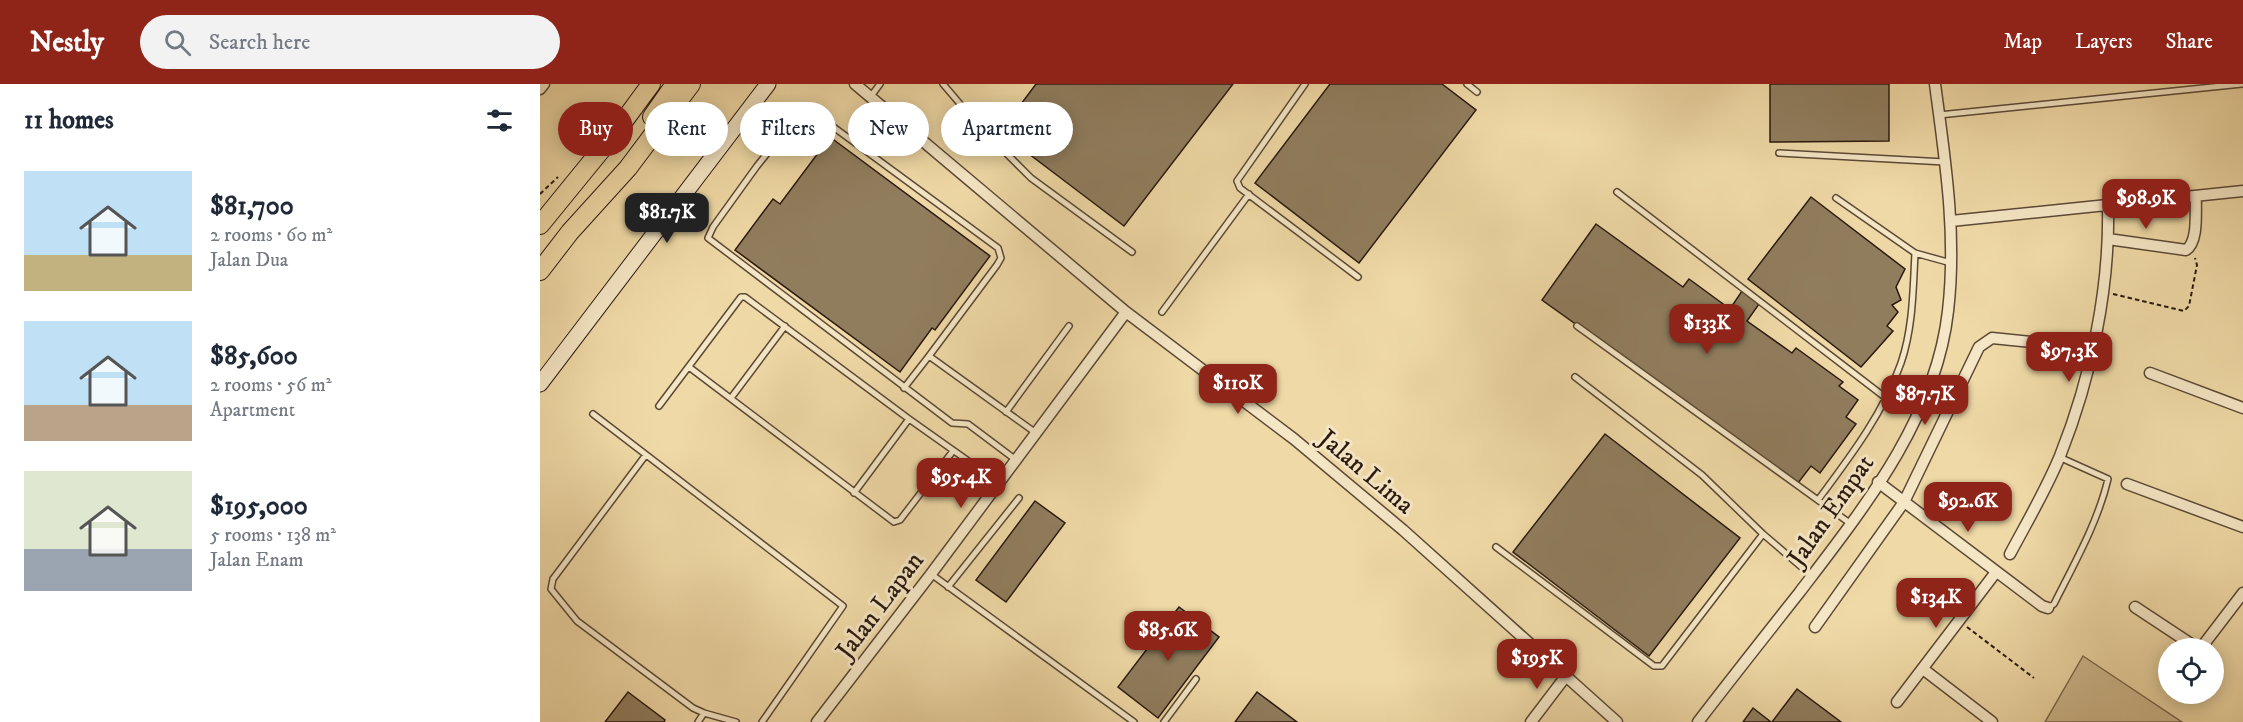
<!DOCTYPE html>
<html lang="en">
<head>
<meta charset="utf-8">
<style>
  :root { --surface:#fff; --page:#f2f2f3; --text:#1f2937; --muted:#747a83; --accent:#8f2418 }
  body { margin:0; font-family:"IM FELL DW Pica",serif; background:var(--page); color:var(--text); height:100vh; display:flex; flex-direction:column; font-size:22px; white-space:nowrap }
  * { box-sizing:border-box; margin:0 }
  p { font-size:20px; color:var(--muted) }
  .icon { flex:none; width:33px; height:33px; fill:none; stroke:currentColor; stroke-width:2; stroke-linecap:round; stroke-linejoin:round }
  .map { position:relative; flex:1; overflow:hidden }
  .details { display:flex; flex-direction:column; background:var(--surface); width:540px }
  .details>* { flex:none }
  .guide { position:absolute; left:18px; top:18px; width:570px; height:54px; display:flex; gap:12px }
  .controls { position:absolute; left:1618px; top:554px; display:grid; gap:12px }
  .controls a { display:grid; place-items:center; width:66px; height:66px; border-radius:50%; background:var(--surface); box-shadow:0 3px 15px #0003; font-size:30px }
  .price { position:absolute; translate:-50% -51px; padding:0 14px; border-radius:12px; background:var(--accent); color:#fff; font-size:20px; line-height:39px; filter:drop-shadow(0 2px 3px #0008) }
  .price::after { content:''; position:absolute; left:50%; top:36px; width:18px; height:14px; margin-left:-9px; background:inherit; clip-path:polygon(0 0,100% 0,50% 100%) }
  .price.on { background:#222; color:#fff }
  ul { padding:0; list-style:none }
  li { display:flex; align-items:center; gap:18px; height:150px; padding:0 24px }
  li span { display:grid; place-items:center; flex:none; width:168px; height:120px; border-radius:0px; color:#555 }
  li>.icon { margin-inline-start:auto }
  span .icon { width:72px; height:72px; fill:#fffc; stroke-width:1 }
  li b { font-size:26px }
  h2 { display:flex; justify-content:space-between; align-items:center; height:72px; padding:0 24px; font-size:26px }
  .chip { padding:0 21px; border-radius:27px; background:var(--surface); box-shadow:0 3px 15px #0003; font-size:21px; line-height:54px }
  .chip.on { background:var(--accent); color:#fff }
  header { display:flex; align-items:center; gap:36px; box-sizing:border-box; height:84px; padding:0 30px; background:var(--accent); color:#fff }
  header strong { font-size:28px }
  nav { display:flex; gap:33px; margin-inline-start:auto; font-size:21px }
  .search { width:420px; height:54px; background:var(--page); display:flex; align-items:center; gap:15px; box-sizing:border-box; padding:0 21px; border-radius:33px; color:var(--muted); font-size:22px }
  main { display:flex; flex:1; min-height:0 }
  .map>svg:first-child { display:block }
</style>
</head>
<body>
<header>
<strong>Nestly</strong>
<div class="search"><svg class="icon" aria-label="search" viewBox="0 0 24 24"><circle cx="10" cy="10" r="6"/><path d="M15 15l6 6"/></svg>Search here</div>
<nav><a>Map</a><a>Layers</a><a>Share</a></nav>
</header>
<main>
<section class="details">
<h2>11 homes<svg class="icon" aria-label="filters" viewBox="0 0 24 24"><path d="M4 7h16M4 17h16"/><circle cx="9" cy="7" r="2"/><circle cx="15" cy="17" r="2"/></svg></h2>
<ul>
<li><span style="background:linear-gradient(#bfe0f5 70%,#c2b280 0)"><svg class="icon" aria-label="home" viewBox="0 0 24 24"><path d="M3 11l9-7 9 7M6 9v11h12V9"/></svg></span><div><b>$81,700</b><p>2 rooms · 60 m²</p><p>Jalan Dua</p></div></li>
<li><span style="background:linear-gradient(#bfe0f5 70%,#b9a48a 0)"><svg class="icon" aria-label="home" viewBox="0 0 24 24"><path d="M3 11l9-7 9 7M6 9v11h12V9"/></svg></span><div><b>$85,600</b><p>2 rooms · 56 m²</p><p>Apartment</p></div></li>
<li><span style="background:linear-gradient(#dfe7d0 65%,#9aa5b1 0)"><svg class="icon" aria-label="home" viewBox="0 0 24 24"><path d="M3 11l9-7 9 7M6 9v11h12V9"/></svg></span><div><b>$195,000</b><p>5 rooms · 138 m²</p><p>Jalan Enam</p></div></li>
</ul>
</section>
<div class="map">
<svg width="1703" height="638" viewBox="0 0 1703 638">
  <rect width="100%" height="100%" fill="#efd9a6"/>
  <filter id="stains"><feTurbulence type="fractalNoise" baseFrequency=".00333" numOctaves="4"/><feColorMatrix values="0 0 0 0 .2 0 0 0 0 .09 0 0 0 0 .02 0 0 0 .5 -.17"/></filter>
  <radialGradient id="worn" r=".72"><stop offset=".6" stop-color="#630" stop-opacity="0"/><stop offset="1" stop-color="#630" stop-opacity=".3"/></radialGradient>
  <path fill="#ceb88c" stroke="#7c684e" stroke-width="1.5" d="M1543,572L1642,638H1505Z"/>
  <path fill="#907d5e" stroke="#2a1910" stroke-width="1.5" d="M496,0H693L584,142L460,48Z
    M790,0H902L936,26L819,179L715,99Z
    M1230,0H1349V57L1230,58Z
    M290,53L450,172L395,246L392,244L360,288L195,166L233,115L240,120Z
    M1271,113L1365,185L1356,203L1361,216L1352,221L1358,228L1347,242L1353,247L1321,283L1208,195Z
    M1056,140L1143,203L1149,195L1190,225L1202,207L1219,220L1207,237L1252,269L1256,264L1303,298L1299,302L1318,316L1306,333L1316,340L1280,389L1271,382L1258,399L1002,216Z
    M1065,350L1200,454L1109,572L973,468Z
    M495,417L525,439L466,518L436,496Z
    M639,523L679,553L618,634L578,603Z
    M1257,605L1301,638H1232Z
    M88,608L125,636L124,638H65Z
    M717,608L757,638H695Z
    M1213,624L1231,638H1203Z"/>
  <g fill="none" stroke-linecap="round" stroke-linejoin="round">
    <defs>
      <path id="service" d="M403,0L438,41L491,94L592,168
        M765,0L697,97L700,104L818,193
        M927,0L937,8
        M331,12L340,0
        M1399,31L1702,0
        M1239,69L1405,78
        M1077,108L1346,314
        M1296,114L1375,169L1411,179
        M622,228L709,110
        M1037,242L1311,440
        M149,283L354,438L360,436L413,367
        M1035,293L1162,391L1223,450L1272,492
        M364,304L389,272
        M191,314L245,242
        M119,322L201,213H205L369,335L458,398
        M466,328L529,242
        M53,330L303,522L222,638
        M105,372L13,495L11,505L37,537L153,624L164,629L196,638
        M476,376L428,340L412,339L168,154L173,143L217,82L257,32L263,28H273L458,164L461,174L457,181L389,272L496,349
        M314,409L369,335
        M1278,416C1310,373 1343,330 1361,279C1373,244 1373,206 1375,169
        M956,463L1114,582H1122L1125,578L1223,450
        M391,490L594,638
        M408,503L479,414
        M1508,524L1514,520C1534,480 1558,438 1568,395L1519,373
        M158,638L164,629
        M624,638L656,595"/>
      <path id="minor" d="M315,0L586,228L754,355L863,446L1077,638
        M0,5L4,0
        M1411,137L1703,107
        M1568,155L1646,166C1659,157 1655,127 1656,112
        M1610,289L1703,324
        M1338,398L1502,522L1508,524
        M1587,400L1703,443
        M1470,470C1487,438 1506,406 1520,372C1551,294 1570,205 1568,121
        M1595,523L1657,564
        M1275,543L1364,418L1439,263L1452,254L1552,264
        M1661,564L1703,509
        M1383,585L1452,638
        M1357,618L1456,488
        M277,638L391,490L586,228
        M991,638L1026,592
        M1158,638C1191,595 1225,552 1259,509C1323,425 1396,335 1408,227C1417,151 1405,75 1395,0"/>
      <path id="secondary" d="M0,300L228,0"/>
      <path id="trunk" d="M112,33L135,0
        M0,141L75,49L111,0
        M0,187L30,148L88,84L151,0"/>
    </defs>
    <use href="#service" stroke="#5b4936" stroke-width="8"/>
    <use href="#minor" stroke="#5b4936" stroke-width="13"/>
    <use href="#secondary" stroke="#2a1910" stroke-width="17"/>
    <use href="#trunk" stroke="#2a1910" stroke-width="20"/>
    <path stroke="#2a1910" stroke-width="2" stroke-dasharray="4.5 3" stroke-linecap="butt" d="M0,110L18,93
      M1573,210L1644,227L1649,222L1657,181L1655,174
      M1427,543L1494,594"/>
    <use href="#service" stroke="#f5e6c5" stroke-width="5"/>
    <use href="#minor" stroke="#f5e6c5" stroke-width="10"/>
    <use href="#secondary" stroke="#f5e6c5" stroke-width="15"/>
    <use href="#trunk" stroke="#efd9a6" stroke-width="18"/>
  </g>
  <g text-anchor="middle" stroke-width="6" stroke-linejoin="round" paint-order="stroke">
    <g font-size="26" fill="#2a1910" stroke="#f5e6c5">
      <text transform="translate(827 387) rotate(40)" y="9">Jalan Lima</text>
      <text transform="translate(1290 426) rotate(-55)" y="9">Jalan Empat</text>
      <text transform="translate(339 521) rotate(-53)" y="9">Jalan Lapan</text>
    </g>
  </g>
  <rect width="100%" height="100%" filter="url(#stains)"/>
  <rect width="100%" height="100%" fill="url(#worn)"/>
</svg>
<div class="controls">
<a><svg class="icon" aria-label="locate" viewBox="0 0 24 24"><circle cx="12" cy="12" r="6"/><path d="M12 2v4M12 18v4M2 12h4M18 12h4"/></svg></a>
</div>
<b class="price" style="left:1606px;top:146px">$98.9K</b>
<b class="price on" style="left:127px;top:160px">$81.7K</b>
<b class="price" style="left:1167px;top:271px">$133K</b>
<b class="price" style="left:1529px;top:299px">$97.3K</b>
<b class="price" style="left:698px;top:331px">$110K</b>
<b class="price" style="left:1385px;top:342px">$87.7K</b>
<b class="price" style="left:421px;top:425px">$95.4K</b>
<b class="price" style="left:1428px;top:449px">$92.6K</b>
<b class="price" style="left:1396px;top:545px">$134K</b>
<b class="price" style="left:628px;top:578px">$85.6K</b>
<b class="price" style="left:997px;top:606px">$195K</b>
<div class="guide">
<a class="chip on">Buy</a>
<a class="chip">Rent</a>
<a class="chip">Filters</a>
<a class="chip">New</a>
<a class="chip">Apartment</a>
</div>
</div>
</main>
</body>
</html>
